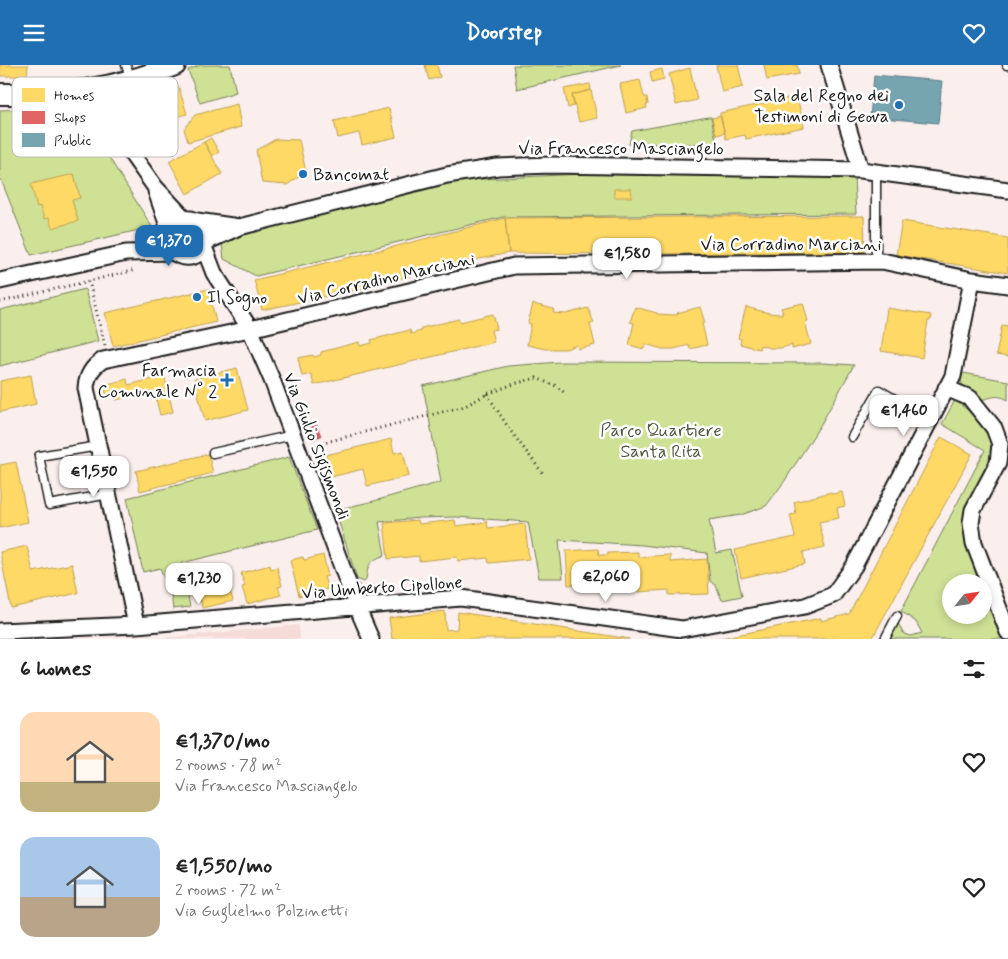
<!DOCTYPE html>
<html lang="en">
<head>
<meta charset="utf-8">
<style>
  :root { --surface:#fff; --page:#f6f6f6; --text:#222; --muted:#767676; --accent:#1f6fb2 }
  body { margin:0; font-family:Mynerve,sans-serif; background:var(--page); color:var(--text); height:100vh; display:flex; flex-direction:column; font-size:19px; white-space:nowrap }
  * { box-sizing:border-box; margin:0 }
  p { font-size:16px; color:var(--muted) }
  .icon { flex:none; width:28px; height:28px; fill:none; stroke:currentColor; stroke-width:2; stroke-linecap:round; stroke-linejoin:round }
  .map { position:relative; height:574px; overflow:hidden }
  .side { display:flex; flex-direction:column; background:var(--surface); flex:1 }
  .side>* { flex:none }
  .needle { width:32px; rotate:60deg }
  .controls { position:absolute; left:942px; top:509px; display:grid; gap:10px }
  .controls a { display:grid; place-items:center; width:50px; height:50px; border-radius:50%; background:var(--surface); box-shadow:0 2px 8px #0003; font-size:25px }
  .price { position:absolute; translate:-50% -42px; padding:0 11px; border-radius:10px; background:#fff; color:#222; font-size:16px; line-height:32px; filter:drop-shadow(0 1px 2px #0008) }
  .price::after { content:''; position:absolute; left:50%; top:30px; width:15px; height:11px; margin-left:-8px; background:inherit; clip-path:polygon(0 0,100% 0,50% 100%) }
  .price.on { background:var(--accent); color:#fff }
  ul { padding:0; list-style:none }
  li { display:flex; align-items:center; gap:15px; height:125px; padding:0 20px }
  li span { display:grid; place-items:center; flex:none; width:140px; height:100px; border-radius:15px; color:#555 }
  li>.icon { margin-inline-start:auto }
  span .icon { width:60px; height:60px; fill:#fffc; stroke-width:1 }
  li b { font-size:21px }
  h2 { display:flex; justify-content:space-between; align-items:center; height:60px; padding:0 20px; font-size:21px }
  header { display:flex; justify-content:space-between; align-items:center; height:65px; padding:0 20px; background:var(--accent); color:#fff; font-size:22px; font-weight:700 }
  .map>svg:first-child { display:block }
</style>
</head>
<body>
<header><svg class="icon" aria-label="menu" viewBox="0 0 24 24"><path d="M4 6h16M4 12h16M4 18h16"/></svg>Doorstep<svg class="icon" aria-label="heart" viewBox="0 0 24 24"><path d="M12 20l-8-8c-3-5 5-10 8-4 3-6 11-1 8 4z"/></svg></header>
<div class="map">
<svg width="1008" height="574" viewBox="0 0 1008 574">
  <rect width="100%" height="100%" fill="#fbefee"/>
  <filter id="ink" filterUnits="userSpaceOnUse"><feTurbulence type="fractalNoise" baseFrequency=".02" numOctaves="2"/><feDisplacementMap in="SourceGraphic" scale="10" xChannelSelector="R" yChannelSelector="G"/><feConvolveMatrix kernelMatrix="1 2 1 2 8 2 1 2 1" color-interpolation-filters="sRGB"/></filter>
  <g filter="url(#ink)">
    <path fill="#f6dcd9" d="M299,560L300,574H148L161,573Z"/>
    <path fill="#cee195" stroke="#757e58" d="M201,0H230L236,27L200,38L188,5Z
      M513,0H621L517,24Z
      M26,44L66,47L89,60L152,162L31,190L0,112V45Z
      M708,52H711L717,79H629L632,66Z
      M581,109L854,113L856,149L503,152L256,211L224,194L222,180L227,175L294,155L463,115Z
      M85,224L98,276L0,301V245Z
      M560,297L821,298L854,300L821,359L784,417L766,441L741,450L709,455L716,488L732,485L742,531L722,535L716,521L710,516L707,488L642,480L559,475L563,513H539L528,457L456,452L419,453L379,457L385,490C369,496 368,499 366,515L364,517L357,514L335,445L374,436L441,417L423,321L508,301Z
      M963,308L1008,316V335C993,326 987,338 976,333C971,331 967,326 963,323L961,315Z
      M955,335L980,355L990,369L994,384L992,397L979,417L967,444L968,481L979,517L951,518V550H984V528L1002,574H890L896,554L903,568L911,571L922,568L916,557L901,546L985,385L942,359Z
      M289,392L317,465L182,498L190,542L173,544L171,529L160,503L143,507L127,433Z"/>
    <path fill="#ffd966" stroke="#bba050" d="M0,0H28L27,11H0Z
      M425,0H437L440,12L429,15Z
      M716,0H738L743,22L722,27Z
      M764,0H797L799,9L767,15Z
      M690,3L697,35L676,40L669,9Z
      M662,4L664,14L652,17L650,7Z
      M640,15L644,32H647L648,40H646L647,43L626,48L620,19Z
      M590,19L591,25L572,30L574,41L568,43L564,24Z
      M178,20L187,49L177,52L178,55L147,65L137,34Z
      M591,25L597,53L579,57L572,30Z
      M797,31L804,62L746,74L745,70L726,74L720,48Z
      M237,39L241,62L188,77L184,64L195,50Z
      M389,43L396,72L362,80L359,68L338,73L334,56Z
      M720,51L725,68L716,70L712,53Z
      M211,73L219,87L212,91L204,77Z
      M276,74L299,75L306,107L287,120L262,118L256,85Z
      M204,77L222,109L187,129L169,96Z
      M74,109L80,133L72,135L78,156L52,163L49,153L44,154L40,141L37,142L31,119Z
      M614,124H631L632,132H614Z
      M864,151L865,187L654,189L509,188L505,153Z
      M505,153L509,188L460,198L352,226L262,245L254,215L393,182Z
      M902,156L1008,173V208L896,190Z
      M208,224L216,257L113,281L105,248Z
      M803,238L808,256L805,257L811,279L792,284V280L781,283H770L760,280L759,284L740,279L741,274L738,273L746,242L769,248L780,249L783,248L781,243Z
      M533,239L554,244L553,248L566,249L588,243L594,258L590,259L595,280L578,284L577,280L566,284H545L527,280L531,259L528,258Z
      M635,242L657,248V249L674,250L678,249L677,248L700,242L705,258H702L707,280L690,284L689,280L674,284H662L645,279L644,284L629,280L634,258L630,257Z
      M887,243L931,250L930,256H928L922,293L881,286Z
      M493,249L497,264L491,265L494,277L314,320L311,309L302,311L298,293L313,290L314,292L321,290V287L359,277L360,281L372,278L371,275L410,265L411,269L421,266V263L459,254L460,257Z
      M1002,260L1008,261V292L996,290Z
      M237,303L248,345L205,356L194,314Z
      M164,309L173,347L160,350L154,326L116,335L114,330L107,332L104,320L127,314L128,320L161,312L160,310Z
      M31,310L36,339L0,347V316Z
      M941,372L972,389L872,574H716L821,553V556L849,549Z
      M391,374L394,388L403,386L409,411L367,421L363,404L331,412L326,390Z
      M208,389L213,408L140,426L136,406Z
      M16,397L28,457L0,463V400Z
      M831,427L832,429L842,427L845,441L837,443L839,453L819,457L825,482L803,487L805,499L741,513L735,485L795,472L790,450L796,449L794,437Z
      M418,455L419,459L455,455L456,461L487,457L488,463L525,459L529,494L489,498L488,493L458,496L457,492L419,496V491L388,494L384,458Z
      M27,481L33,507L72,499L78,528L11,543L0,487Z
      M598,484L599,490H608V488L638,487V492L670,490V497L707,494L709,529L669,530V525L638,527V522L600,524L599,519L568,520L566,486Z
      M323,490L328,511L324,512L328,524L317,526L318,528L311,530L310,528L299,531L290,495L303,492L304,495Z
      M270,500L271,504L277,502L282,521L278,522L281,530L247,539L242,522L245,521L241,508Z
      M228,504L231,516L228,517L233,536L202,543L199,526L196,527L193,511Z
      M445,546L446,565L457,564L458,547L630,574H392L389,553Z"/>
    <path fill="#e06666" stroke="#a55050" d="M316,358L321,371L312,374L308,361Z"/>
    <path fill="#76a5af" stroke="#5b7c83" d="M874,10L942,16L938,58L870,52Z"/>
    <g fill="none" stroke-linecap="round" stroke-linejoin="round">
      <defs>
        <path id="lane" d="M126,0L131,15
          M1007,0H1008
          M876,107V196
          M852,372L879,325L919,348L929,356
          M98,381L39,391L49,440L109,429
          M213,388L293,370
          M885,574L897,551"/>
        <path id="street" d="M829,0L861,105
          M95,24L107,54L155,122L184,153
          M156,126L169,164
          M197,156C207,165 211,180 198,189C193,192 186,193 180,191C155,181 169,144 197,156L239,162
          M206,177L239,162L447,110L498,102L551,100L861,105L1008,125
          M204,182L214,208L250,264L272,315L357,542L371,574
          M0,216L126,188L173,187
          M946,323L970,333L994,363L1000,379L998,398L973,445L971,458L974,478L1008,567
          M136,560L86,323C87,310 92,302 103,295L250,264L514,201L882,196L972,215L1008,220
          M0,566L136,560L461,533L682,564L805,541L833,530L854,501L953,311L972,215"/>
        <path id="secondary" d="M0,29C19,29 39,30 58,28C98,25 138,15 175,0"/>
      </defs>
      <use href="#lane" stroke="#1c1c1c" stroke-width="11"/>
      <use href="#street" stroke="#1c1c1c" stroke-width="19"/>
      <use href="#secondary" stroke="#1c1c1c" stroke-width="24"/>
      <path stroke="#1c1c1c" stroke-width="3" stroke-dasharray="1 4" stroke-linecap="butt" d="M89,216L105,281
        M0,237L136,205
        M487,329L510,365L544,410
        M312,382L330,376L465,341L487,329L514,319L536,313L556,321L565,328"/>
      <use href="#lane" stroke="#fff" stroke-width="8"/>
      <use href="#street" stroke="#fff" stroke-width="15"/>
      <use href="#secondary" stroke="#fff" stroke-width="20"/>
    </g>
  </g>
  <g fill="#1f6fb2" stroke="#fff" stroke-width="2">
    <circle cx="899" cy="40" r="5"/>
    <circle cx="303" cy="109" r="5"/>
    <circle cx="197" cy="232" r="5"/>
    <path d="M224.5 307.5h5v5h5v5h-5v5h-5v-5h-5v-5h5z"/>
  </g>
  <g text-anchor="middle" stroke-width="5" stroke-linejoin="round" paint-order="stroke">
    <g font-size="18" fill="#1c1c1c" stroke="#fff" text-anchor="end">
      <text x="889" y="36">Sala del Regno dei<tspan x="889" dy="21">Testimoni di Geova</tspan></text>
      <text x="313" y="115" text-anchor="start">Bancomat</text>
      <text x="207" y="238" text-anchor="start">Il Sogno</text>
      <text x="217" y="311">Farmacia<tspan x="217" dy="21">Comunale N° 2</tspan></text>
    </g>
    <g font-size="18" fill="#1c1c1c" stroke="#fff">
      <text x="621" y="89">Via Francesco Masciangelo</text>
      <text x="791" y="185">Via Corradino Marciani</text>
      <text transform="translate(386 213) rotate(-13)" y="6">Via Corradino Marciani</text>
      <text transform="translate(317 381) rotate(69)" y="6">Via Giulio Sigismondi</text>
      <text transform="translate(382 522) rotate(-4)" y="6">Via Umberto Cipollone</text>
    </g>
    <g font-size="18" fill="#515740" stroke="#fff">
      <text x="661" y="371">Parco Quartiere<tspan x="661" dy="21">Santa Rita</tspan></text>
    </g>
  </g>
  <rect x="12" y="12" width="166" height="80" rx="8" fill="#fff" stroke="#bbb" stroke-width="1"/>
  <rect x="22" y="23" width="23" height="14" fill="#ffd966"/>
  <rect x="22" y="46" width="23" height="13" fill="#e06666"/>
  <rect x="22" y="68" width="23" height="14" fill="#76a5af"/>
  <g font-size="14" fill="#1c1c1c">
    <text x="54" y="35">Homes</text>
    <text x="54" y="57">Shops</text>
    <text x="54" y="80">Public</text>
  </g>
</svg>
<div class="controls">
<a><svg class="needle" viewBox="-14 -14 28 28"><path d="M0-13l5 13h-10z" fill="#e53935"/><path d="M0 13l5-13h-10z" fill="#767676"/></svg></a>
</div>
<b class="price on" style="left:169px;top:202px">€1,370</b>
<b class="price" style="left:627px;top:215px">€1,580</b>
<b class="price" style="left:904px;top:372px">€1,460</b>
<b class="price" style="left:94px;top:433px">€1,550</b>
<b class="price" style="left:606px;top:538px">€2,060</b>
<b class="price" style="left:199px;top:540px">€1,230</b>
</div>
<section class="side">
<h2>6 homes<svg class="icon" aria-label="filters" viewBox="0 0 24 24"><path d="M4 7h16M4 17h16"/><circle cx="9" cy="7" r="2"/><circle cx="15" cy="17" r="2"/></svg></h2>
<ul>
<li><span style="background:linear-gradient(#ffd9b3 70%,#c2b280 0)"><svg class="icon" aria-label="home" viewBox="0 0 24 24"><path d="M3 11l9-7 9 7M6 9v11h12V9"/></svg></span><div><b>€1,370/mo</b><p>2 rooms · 78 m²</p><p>Via Francesco Masciangelo</p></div><svg class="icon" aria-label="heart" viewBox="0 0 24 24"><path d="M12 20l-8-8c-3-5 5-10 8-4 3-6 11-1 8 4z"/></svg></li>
<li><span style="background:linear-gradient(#a9c7e8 60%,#b9a48a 0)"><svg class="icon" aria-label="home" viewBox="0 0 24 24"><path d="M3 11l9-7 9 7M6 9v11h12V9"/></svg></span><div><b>€1,550/mo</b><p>2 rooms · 72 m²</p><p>Via Guglielmo Polzinetti</p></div><svg class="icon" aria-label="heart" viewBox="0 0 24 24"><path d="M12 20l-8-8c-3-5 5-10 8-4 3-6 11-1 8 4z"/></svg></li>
</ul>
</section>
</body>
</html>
